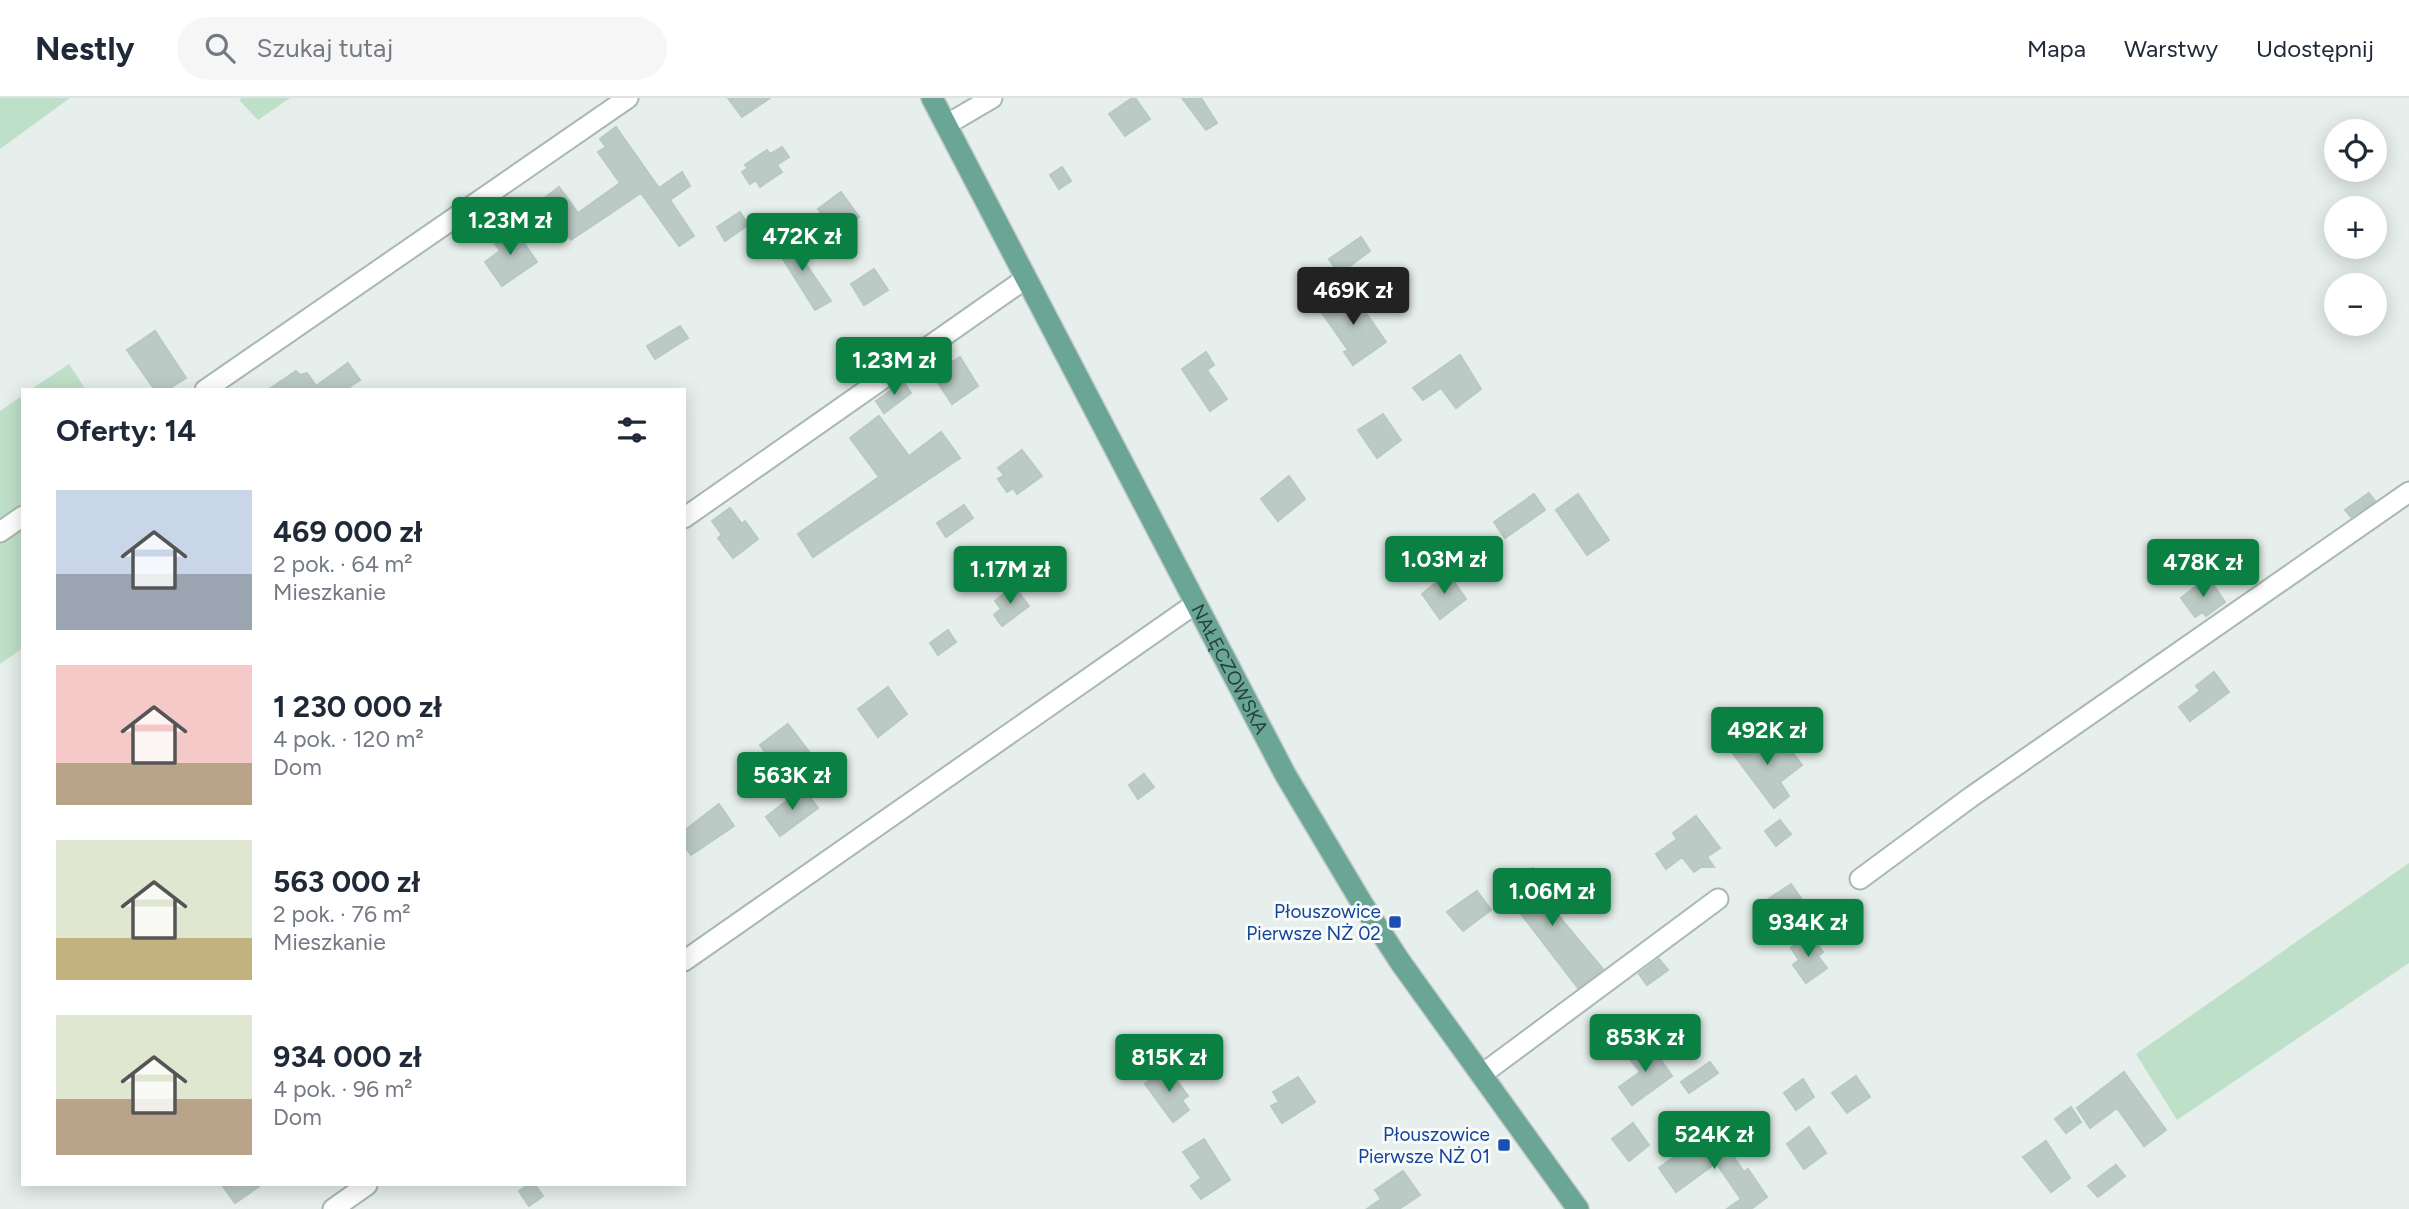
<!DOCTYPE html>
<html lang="pl">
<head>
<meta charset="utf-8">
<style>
  :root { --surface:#fff; --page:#f6f6f7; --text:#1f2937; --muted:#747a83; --line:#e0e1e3; --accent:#0b8043 }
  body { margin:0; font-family:Figtree,sans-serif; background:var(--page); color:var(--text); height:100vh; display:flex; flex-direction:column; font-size:26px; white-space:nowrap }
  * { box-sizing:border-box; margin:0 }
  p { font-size:23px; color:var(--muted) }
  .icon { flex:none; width:38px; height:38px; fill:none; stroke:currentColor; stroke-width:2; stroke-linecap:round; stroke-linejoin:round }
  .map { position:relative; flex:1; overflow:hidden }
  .details { position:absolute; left:21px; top:290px; width:665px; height:798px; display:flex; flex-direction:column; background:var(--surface); border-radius:0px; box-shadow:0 4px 18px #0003 }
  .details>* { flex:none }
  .buttons { position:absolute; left:2324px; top:21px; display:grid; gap:14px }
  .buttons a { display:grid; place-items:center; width:63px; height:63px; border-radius:50%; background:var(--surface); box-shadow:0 4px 18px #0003; font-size:35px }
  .price { position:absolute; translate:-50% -60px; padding:0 16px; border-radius:7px; background:var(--accent); color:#fff; font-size:23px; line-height:46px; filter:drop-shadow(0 2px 4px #0008) }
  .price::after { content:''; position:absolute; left:50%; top:42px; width:21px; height:16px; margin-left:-10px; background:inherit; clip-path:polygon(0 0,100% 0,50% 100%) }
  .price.on { background:#222; color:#fff }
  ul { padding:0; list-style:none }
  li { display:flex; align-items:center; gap:21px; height:175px; padding:0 35px }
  li span { display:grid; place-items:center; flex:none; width:196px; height:140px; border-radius:0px; color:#555 }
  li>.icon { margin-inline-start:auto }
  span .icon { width:84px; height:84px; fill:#fffc; stroke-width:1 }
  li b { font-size:30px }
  h2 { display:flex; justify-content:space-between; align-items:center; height:84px; padding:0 35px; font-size:30px }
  header { display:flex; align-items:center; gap:42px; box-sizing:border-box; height:98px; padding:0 35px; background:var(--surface); border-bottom:2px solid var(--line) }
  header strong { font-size:33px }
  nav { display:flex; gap:38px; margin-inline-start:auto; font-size:24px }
  .search { width:490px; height:63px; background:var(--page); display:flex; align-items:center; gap:18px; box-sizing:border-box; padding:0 24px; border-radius:38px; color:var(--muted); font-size:26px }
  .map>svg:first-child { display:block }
</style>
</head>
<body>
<header>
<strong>Nestly</strong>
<div class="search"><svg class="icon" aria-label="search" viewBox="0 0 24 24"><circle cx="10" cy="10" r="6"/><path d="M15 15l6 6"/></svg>Szukaj tutaj</div>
<nav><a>Mapa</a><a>Warstwy</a><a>Udostępnij</a></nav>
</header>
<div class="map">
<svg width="2409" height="1111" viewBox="0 0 2409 1111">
  <rect width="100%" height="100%" fill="#e6efeb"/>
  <path fill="#bfe0c8" d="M0,0H70L0,51Z
    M242,0H290L258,22L239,2Z
    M69,266L86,292H30Z
    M23,297V550L0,566V313Z
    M2409,765V865L2177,1022L2136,956Z"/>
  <path fill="#bbcac4" stroke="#b8c9c2" stroke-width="2" d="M728,0H770L742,19Z
    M1132,0H1135L1150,21L1125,38L1109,16Z
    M1182,0H1201L1217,25L1206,32Z
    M616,29L659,90L682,74L690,88L670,102L694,138L679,148L641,95L571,142L542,102L559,89L578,115L620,85L598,54L606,49L600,41Z
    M782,49L789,59L777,67L782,74L760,89L756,82L750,86L742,74L748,70L745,67L767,52L770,56Z
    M1062,69L1071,83L1059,91L1050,77Z
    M841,94L859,119L836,136L818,111Z
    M740,114L748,127L725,143L717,129Z
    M513,129L537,164L502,188L485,164L500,153L493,143Z
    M786,137L831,203L815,212L773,145Z
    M1361,139L1370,153L1339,176L1329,161Z
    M874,171L888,192L864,207L851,186Z
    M1350,192L1386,244L1353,267L1344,254L1348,252L1320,212Z
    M680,228L688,240L655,261L647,248Z
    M155,233L186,280L167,292H155L127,252Z
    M1206,254L1214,267L1207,272L1227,301L1210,313L1182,271Z
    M1460,257L1481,291L1456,310L1441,290L1423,302L1413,290Z
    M960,259L978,288L952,306L933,277Z
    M348,265L360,282L345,292H268L296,273L300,277L307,275L316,288Z
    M903,283L911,295L884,315L876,303Z
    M1383,316L1401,342L1377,360L1358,332Z
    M879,318L909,358L941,334L960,360L813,459L798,436L879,379L850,340Z
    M1022,352L1042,378L1017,396L1013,390L1007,394L998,381L1004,377L998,370Z
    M1289,378L1305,401L1278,423L1261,401Z
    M2369,395L2375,403L2351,419L2345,412Z
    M1534,396L1545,412L1505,440L1494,424Z
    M1578,396L1609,442L1587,457L1556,412Z
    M964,407L973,420L946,439L937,425Z
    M730,410L742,426L745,423L758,441L733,460L718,440L722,437L712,423Z
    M1448,475L1466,501L1440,521L1422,496Z
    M2208,479L2225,504L2206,518L2203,514L2195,519L2181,500Z
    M1014,488L1029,508L1002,528L994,517L1001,511L995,503Z
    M948,532L956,544L938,557L930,545Z
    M2214,574L2229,594L2190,623L2179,609L2200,593L2196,588Z
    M888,589L907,616L878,639L858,611Z
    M788,626L810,655L781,677L760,647Z
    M1755,635L1770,655L1785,644L1802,667L1780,684L1789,698L1774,710L1731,653Z
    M1144,676L1154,689L1138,701L1129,687Z
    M803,690L818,710L780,738L766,719Z
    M719,706L734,728L691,757L684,748V733Z
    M1696,718L1720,750L1707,759L1714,769H1701L1694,774L1682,759L1666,771L1656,756L1677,741L1673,735Z
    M1780,722L1791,736L1776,748L1765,733Z
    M1533,770L1548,791L1541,797L1603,871L1578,890L1502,791Z
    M1791,786L1803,803L1778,822L1764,804Z
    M1477,793L1491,812L1463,833L1447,814Z
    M1810,836L1823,854L1818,858L1827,870L1806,885L1793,867L1799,862L1791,850Z
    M1659,861L1668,872L1647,887L1639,876Z
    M1648,943L1672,978L1632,1007L1619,989L1640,974L1628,959Z
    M1710,964L1718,975L1689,995L1681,984Z
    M1167,969L1188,998L1182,1002L1189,1012L1173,1024L1145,986Z
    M2124,974L2166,1032L2144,1048L2117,1010L2090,1030L2077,1010Z
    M1856,978L1870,999L1847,1015L1832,995Z
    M1298,979L1315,1004L1282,1025L1271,1008L1279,1004L1273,994Z
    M1803,981L1814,999L1796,1012L1784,995Z
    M2071,1009L2081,1024L2066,1035L2055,1021Z
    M1633,1025L1649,1047L1629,1063L1612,1041Z
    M1809,1029L1826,1055L1804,1071L1787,1046Z
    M1718,1036L1744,1074L1748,1071L1767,1099L1751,1111H1727L1741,1101L1716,1065L1676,1094L1659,1070L1688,1049L1691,1054Z
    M1204,1041L1230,1082L1201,1101L1191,1088L1201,1080L1183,1054Z
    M2046,1043L2070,1080L2051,1094L2023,1059Z
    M2116,1067L2125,1078L2098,1099L2088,1088Z
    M1403,1073L1420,1097L1399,1111H1367L1381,1101L1375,1092Z
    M222,1087H261L235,1105Z
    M528,1087H535L543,1098L529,1108L519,1093Z"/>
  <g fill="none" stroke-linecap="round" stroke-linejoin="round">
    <defs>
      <path id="minor" d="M946,27L992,0
        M205,292L628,0
        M684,420L1018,186L1027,183
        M0,434L23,418
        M1860,781L1971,699L2409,394
        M684,863L1195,506
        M1481,977L1718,801
        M333,1111L367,1087"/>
      <g id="major">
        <path id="s1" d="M932,0L1285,676L1363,807L1401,865L1578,1111"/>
      </g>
    </defs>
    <use href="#minor" stroke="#a8b8b2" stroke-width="23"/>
    <use href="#major" stroke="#c2cac8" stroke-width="24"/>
    <use href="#minor" stroke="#fff" stroke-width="19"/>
    <use href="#major" stroke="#6aa596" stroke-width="21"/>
  </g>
  <g fill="#1a4fb4" stroke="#f7fbf9" stroke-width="2.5">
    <rect x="1388" y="817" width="14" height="14" rx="3.5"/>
    <rect x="1497" y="1040" width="14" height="14" rx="3.5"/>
  </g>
  <g text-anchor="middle" stroke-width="6" stroke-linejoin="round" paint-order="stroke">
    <g font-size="19" fill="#24423a" stroke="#f7fbf9">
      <text dy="7" stroke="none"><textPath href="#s1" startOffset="644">NAŁĘCZOWSKA</textPath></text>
    </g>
    <g font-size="19" fill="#164399" stroke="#f7fbf9" text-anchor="end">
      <text x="1381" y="820">Płouszowice<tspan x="1381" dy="22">Pierwsze NŻ 02</tspan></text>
      <text x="1490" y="1043">Płouszowice<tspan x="1490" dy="22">Pierwsze NŻ 01</tspan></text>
    </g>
  </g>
</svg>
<div class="buttons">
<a><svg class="icon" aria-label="locate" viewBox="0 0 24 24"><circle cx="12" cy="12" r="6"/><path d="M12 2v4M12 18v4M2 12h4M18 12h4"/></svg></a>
<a>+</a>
<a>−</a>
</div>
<b class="price" style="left:510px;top:159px">1.23M zł</b>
<b class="price" style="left:802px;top:175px">472K zł</b>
<b class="price on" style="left:1353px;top:229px">469K zł</b>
<b class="price" style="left:894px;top:299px">1.23M zł</b>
<b class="price" style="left:1444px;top:498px">1.03M zł</b>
<b class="price" style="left:2203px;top:501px">478K zł</b>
<b class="price" style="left:1010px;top:508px">1.17M zł</b>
<b class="price" style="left:1767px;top:669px">492K zł</b>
<b class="price" style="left:792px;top:714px">563K zł</b>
<b class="price" style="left:1552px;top:830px">1.06M zł</b>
<b class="price" style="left:1808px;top:861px">934K zł</b>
<b class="price" style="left:1645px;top:976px">853K zł</b>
<b class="price" style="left:1169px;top:996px">815K zł</b>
<b class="price" style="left:1714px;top:1073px">524K zł</b>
<section class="details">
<h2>Oferty: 14<svg class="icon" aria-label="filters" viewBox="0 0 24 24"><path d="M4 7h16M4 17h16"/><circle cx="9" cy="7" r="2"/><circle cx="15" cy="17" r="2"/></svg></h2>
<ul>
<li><span style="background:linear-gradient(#c9d6e8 60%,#9aa5b1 0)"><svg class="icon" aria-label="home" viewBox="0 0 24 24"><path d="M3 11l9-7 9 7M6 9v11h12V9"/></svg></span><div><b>469 000 zł</b><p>2 pok. · 64 m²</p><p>Mieszkanie</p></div></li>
<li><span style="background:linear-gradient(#f6c9c9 70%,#b9a48a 0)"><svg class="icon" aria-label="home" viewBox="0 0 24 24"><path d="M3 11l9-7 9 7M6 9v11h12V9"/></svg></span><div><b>1 230 000 zł</b><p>4 pok. · 120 m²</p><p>Dom</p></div></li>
<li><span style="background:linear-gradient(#dfe7d0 70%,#c2b280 0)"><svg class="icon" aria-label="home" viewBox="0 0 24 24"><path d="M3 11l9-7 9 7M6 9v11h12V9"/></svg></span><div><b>563 000 zł</b><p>2 pok. · 76 m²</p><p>Mieszkanie</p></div></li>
<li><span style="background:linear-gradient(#dfe7d0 60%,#b9a48a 0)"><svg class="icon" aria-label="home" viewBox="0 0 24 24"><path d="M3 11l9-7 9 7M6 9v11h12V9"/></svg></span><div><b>934 000 zł</b><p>4 pok. · 96 m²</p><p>Dom</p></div></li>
</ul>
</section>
</div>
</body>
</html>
